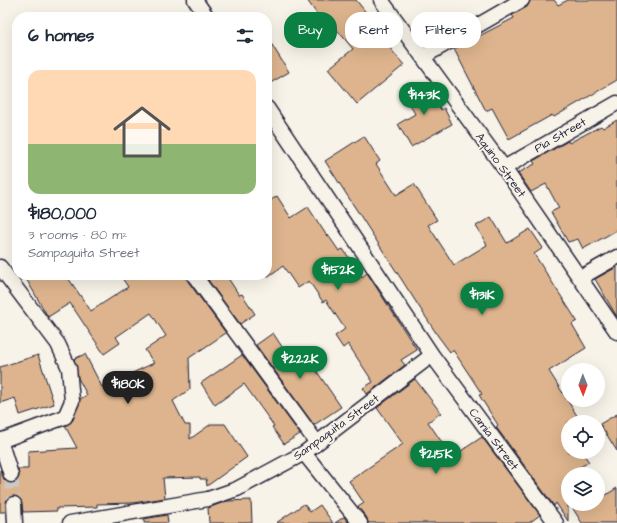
<!DOCTYPE html>
<html lang="en">
<head>
<meta charset="utf-8">
<style>
  :root { --surface:#fff; --page:#f2f2f3; --text:#1f2937; --muted:#747a83; --line:#e0e1e3; --accent:#0b8043 }
  body { margin:0; font-family:"Architects Daughter",sans-serif; background:var(--page); color:var(--text); height:100vh; display:flex; flex-direction:column; font-size:15px; white-space:nowrap }
  * { box-sizing:border-box; margin:0 }
  p { font-size:13px; color:var(--muted) }
  .icon { flex:none; width:22px; height:22px; fill:none; stroke:currentColor; stroke-width:2; stroke-linecap:round; stroke-linejoin:round }
  .map { position:relative; flex:1; overflow:hidden }
  .side { position:absolute; left:12px; top:12px; width:260px; height:268px; display:flex; flex-direction:column; background:var(--surface); border-radius:16px; box-shadow:0 4px 16px #0002 }
  .side>* { flex:none }
  .hud { position:absolute; left:284px; top:12px; width:273px; height:36px; display:flex; gap:8px }
  .needle { width:26px; rotate:179deg }
  .buttons { position:absolute; left:561px; top:363px; display:grid; gap:8px }
  .buttons a { display:grid; place-items:center; width:44px; height:44px; border-radius:50%; background:var(--surface); box-shadow:0 4px 16px #0002; font-size:20px }
  .price { position:absolute; translate:-50% -34px; padding:0 9px; border-radius:14px; background:var(--accent); color:#fff; font-size:13px; line-height:26px; filter:drop-shadow(0 1px 2px #0008) }
  .price::after { content:''; position:absolute; left:50%; top:24px; width:12px; height:9px; margin-left:-6px; background:inherit; clip-path:polygon(0 0,100% 0,50% 100%) }
  .price.selected { background:#222; color:#fff }
  ul { padding:0; list-style:none }
  li { display:grid; align-content:center; gap:8px; height:212px; padding:0 16px }
  li+li { border-top:1px solid var(--line) }
  li span { display:grid; place-items:center; height:124px; border-radius:12px; color:#555 }
  li>.icon { margin-inline-start:auto }
  span .icon { width:72px; height:72px; fill:#fffc; stroke-width:1 }
  li b { font-size:17px }
  h2 { display:flex; justify-content:space-between; align-items:center; height:48px; padding:0 16px; font-size:17px }
  .chip { padding:0 14px; border-radius:16px; background:var(--surface); box-shadow:0 4px 16px #0002; font-size:14px; line-height:36px }
  .chip.selected { background:var(--accent); color:#fff }
  .map>svg:first-child { display:block }
</style>
</head>
<body>
<div class="map">
<svg width="617" height="523" viewBox="0 0 617 523">
  <rect width="100%" height="100%" fill="#f7f3e8"/>
  <filter id="ink" filterUnits="userSpaceOnUse"><feTurbulence type="fractalNoise" baseFrequency=".025" numOctaves="2"/><feDisplacementMap in="SourceGraphic" scale="8" xChannelSelector="R" yChannelSelector="G"/><feConvolveMatrix kernelMatrix="1 2 1 2 8 2 1 2 1" color-interpolation-filters="sRGB"/></filter>
  <g filter="url(#ink)">
    <path fill="#ddb48d" stroke="#22223b" d="M307,0H356L376,25L373,28L404,65L357,104L328,69L353,49L329,20L324,24Z
      M530,0H554L558,5L568,0H617V80L554,117L552,115L509,139L492,108L486,111L454,49L514,18L512,15L527,7Z
      M267,37L289,72L267,85Z
      M426,83L441,110L444,108L452,124L411,147L398,124L415,114L405,95Z
      M617,120V230L583,249L578,239L568,242L551,212L559,208L546,184L531,192L518,173L535,164L533,161L568,141L569,143L601,126L603,128Z
      M364,136L380,161L376,164L396,195L414,184L437,220L428,225L454,265L487,245L476,226L491,217L507,243L530,229L543,248L534,254L577,321L572,324L586,348L549,371L581,422H568V452H582L589,462L568,474V521L556,503L554,506L496,427L498,425L479,395L482,394L453,350L450,352L438,336L325,161Z
      M277,196L291,218L308,207L327,236L328,235L339,251L343,249L362,277L367,273L417,350L401,360L405,365L367,394L363,388L373,382L348,344L343,348L335,336L345,329L326,300L323,302L309,281L298,288L283,266L267,277V203Z
      M617,267V317L595,279Z
      M24,275H66L91,311L128,287L120,275H186L187,280L226,333L189,358L190,389L173,401L185,425H190V439L211,424H225L247,457L207,486L206,479H200V477L163,478L165,498L133,503L97,504V507L57,508V511L23,512L21,500L13,496L6,501V512H0V470L5,481L13,483L19,477L18,469H28V451L77,448L65,426L73,420L80,399L87,395L78,378L74,359L85,354L102,387L154,363L145,350L166,336L151,313L116,337L120,343L104,354L70,303L48,317Z
      M216,275H226L239,295L242,294L255,314L240,324L208,280Z
      M273,333L290,359L303,351L341,407L314,425L256,345Z
      M38,355L54,404L20,415L15,398L0,403V367Z
      M242,355L300,434L284,444L272,427L274,426L244,384L215,405L201,383Z
      M415,379L441,413L428,422L452,457L482,437L540,515L529,523H368L367,518L358,507L364,503L349,481L403,444L377,408Z
      M617,414V451L600,424Z
      M617,488V523H582L570,504H598V500Z
      M251,500L252,523H209L208,508L227,501Z
      M304,504L310,512L320,505L333,523H276Z
      M167,515L168,523H144V519Z
      M344,517L349,523H335Z"/>
    <g fill="none" stroke-linecap="round" stroke-linejoin="round">
      <path stroke="#ccc9c5" stroke-width="14" stroke-dasharray="14 7" stroke-linecap="butt" d="M11,475L14,504"/>
      <defs>
        <path id="street" d="M195,0L207,17
          M381,0L504,168L617,332
          M423,57L522,0
          M267,108L432,355L556,523
          M504,168L617,103
          M0,267L58,344L69,368L72,401L65,417L0,441
          M194,275L317,443
          M580,278L617,257
          M0,440L11,475
          M304,453L360,523
          M14,504L15,523
          M70,523L208,499L237,489L304,453L432,355"/>
      </defs>
      <use href="#street" stroke="#22223b" stroke-width="17"/>
      <use href="#street" stroke="#f7f3e8" stroke-width="14"/>
    </g>
  </g>
  <g text-anchor="middle" stroke-width="4" stroke-linejoin="round" paint-order="stroke">
    <g font-size="12" fill="#22223b" stroke="#f7f3e8">
      <text transform="translate(560 135) rotate(-30)" y="4">Pia Street</text>
      <text transform="translate(501 165) rotate(54)" y="4">Aquino Street</text>
      <text transform="translate(336 427) rotate(-36)" y="4">Sampaguita Street</text>
      <text transform="translate(494 439) rotate(53)" y="4">Camia Street</text>
    </g>
  </g>
</svg>
<div class="buttons">
<a><svg class="needle" viewBox="-14 -14 28 28"><path d="M0-13l5 13h-10z" fill="#e53935"/><path d="M0 13l5-13h-10z" fill="#747a83"/></svg></a>
<a><svg class="icon" aria-label="locate" viewBox="0 0 24 24"><circle cx="12" cy="12" r="6"/><path d="M12 2v4M12 18v4M2 12h4M18 12h4"/></svg></a>
<a><svg class="icon" aria-label="layers" viewBox="0 0 24 24"><path d="M12 4l9 5-9 5-9-5zM3 14l9 5 9-5"/></svg></a>
</div>
<b class="price" style="left:424px;top:116px">$143K</b>
<b class="price" style="left:338px;top:291px">$152K</b>
<b class="price" style="left:482px;top:316px">$131K</b>
<b class="price" style="left:300px;top:380px">$222K</b>
<b class="price selected" style="left:128px;top:405px">$180K</b>
<b class="price" style="left:436px;top:475px">$215K</b>
<div class="hud">
<a class="chip selected">Buy</a>
<a class="chip">Rent</a>
<a class="chip">Filters</a>
</div>
<section class="side">
<h2>6 homes<svg class="icon" aria-label="filters" viewBox="0 0 24 24"><path d="M4 7h16M4 17h16"/><circle cx="9" cy="7" r="2"/><circle cx="15" cy="17" r="2"/></svg></h2>
<ul>
<li><span style="background:linear-gradient(#ffd9b3 60%,#8fb573 0)"><svg class="icon" aria-label="home" viewBox="0 0 24 24"><path d="M3 11l9-7 9 7M6 9v11h12V9"/></svg></span><div><b>$180,000</b><p>3 rooms · 80 m²</p><p>Sampaguita Street</p></div></li>
</ul>
</section>
</div>
</body>
</html>
